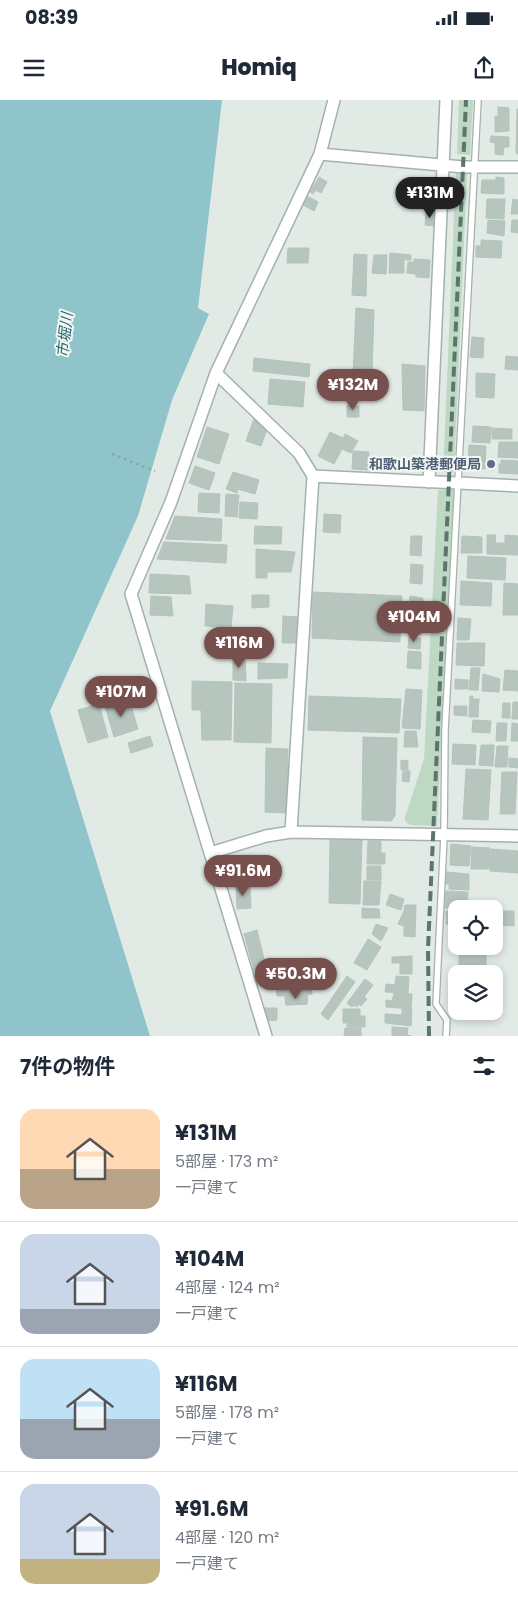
<!DOCTYPE html>
<html lang="ja">
<head>
<meta charset="utf-8">
<style>
  :root { --surface:#fff; --page:#f2f2f3; --text:#1f2937; --muted:#747a83; --line:#e0e1e3; --accent:#77504d }
  body { margin:0; font-family:Poppins,"Noto Sans JP",sans-serif; background:var(--page); color:var(--text); height:100vh; display:flex; flex-direction:column; font-size:19px; white-space:nowrap }
  * { box-sizing:border-box; margin:0 }
  p { font-size:16px; color:var(--muted) }
  .icon { flex:none; width:28px; height:28px; fill:none; stroke:currentColor; stroke-width:2; stroke-linecap:round; stroke-linejoin:round }
  .map { position:relative; height:936px; overflow:hidden }
  .details { display:flex; flex-direction:column; background:var(--surface); flex:1 }
  .details>* { flex:none }
  .controls { position:absolute; left:448px; top:800px; display:grid; gap:10px }
  .controls a { display:grid; place-items:center; width:55px; height:55px; border-radius:10px; background:var(--surface); box-shadow:0 2px 8px #0003; font-size:25px }
  .price { position:absolute; translate:-50% -42px; padding:0 11px; border-radius:18px; background:var(--accent); color:#fff; font-size:16px; line-height:32px; filter:drop-shadow(0 1px 2px #0008) }
  .price::after { content:''; position:absolute; left:50%; top:30px; width:15px; height:11px; margin-left:-8px; background:inherit; clip-path:polygon(0 0,100% 0,50% 100%) }
  .price.active { background:#222; color:#fff }
  ul { padding:0; list-style:none }
  li { display:flex; align-items:center; gap:15px; height:125px; padding:0 20px }
  li+li { border-top:1px solid var(--line) }
  li span { display:grid; place-items:center; flex:none; width:140px; height:100px; border-radius:15px; color:#555 }
  li>.icon { margin-inline-start:auto }
  span .icon { width:60px; height:60px; fill:#fffc; stroke-width:1 }
  li b { font-size:21px }
  h2 { display:flex; justify-content:space-between; align-items:center; height:60px; padding:0 20px; font-size:21px }
  .status { display:flex; justify-content:space-between; align-items:center; height:35px; padding:0 25px; background:var(--surface); direction:ltr }
  .status svg { height:14px; fill:currentColor }
  header { display:flex; justify-content:space-between; align-items:center; height:65px; padding:0 20px; background:var(--surface); font-size:22px; font-weight:800 }
  .map>svg:first-child { display:block }
</style>
</head>
<body>
<div class="status"><b>08:39</b><svg viewBox="0 0 49 12"><path d="M0 12V9h3v3zM5 12V6h3v6zM10 12V3h3v9zM15 12V0h3v12zM26 1h20v11H26zM47 4h2v5h-2z"/></svg></div>
<header><svg class="icon" aria-label="menu" viewBox="0 0 24 24"><path d="M4 6h16M4 12h16M4 18h16"/></svg>Homiq<svg class="icon" aria-label="share" viewBox="0 0 24 24"><path d="M12 15V3M7 8l5-5 5 5M5 13v7h14v-7"/></svg></header>
<div class="map">
<svg width="518" height="936" viewBox="0 0 518 936">
  <rect width="100%" height="100%" fill="#e2eae6"/>
  <path fill="#bdd9c3" d="M459,0H473L470,55L457,54Z
    M456,71L467,72L454,372H443Z
    M438,390H454L437,726L410,725L405,721V717L424,659Z"/>
  <path fill="#8fc4ca" d="M0,0H222L198,208L209,214L172,300L138,416L50,611L150,936H0Z"/>
  <path fill="#b7c5bf" stroke="#b5c3bc" d="M498,7L509,8V31L495,32V16L498,17Z
    M517,9H518V54L516,53Z
    M491,36L509,37V47H504L503,55L495,54V43L490,42Z
    M319,77L327,82L321,93L316,90L313,94L310,92Z
    M496,77L504,78V94L481,93L482,80H496Z
    M307,96L318,102L314,111L303,105Z
    M487,99H505L504,119L486,118Z
    M513,99L518,100V114H511Z
    M426,112L435,113L434,126L425,125Z
    M488,120L505,121L504,136L487,133Z
    M512,120H518V133L511,132Z
    M481,140L502,141L501,158L476,157V146H481Z
    M288,148H309L308,163H287Z
    M390,153L411,155V160H404V173H389Z
    M354,154L367,155L366,196L352,195Z
    M374,155H387L386,174L372,173Z
    M414,159L430,160L429,178L416,177V174L407,173L408,162H414Z
    M356,208L374,210L372,275L353,274Z
    M472,237L484,238L483,258L470,257Z
    M506,256L518,257V270L505,269Z
    M254,258L310,264L309,277L253,271Z
    M402,264L425,266L424,311L403,310Z
    M476,273L495,274L494,298L476,297Z
    M270,279L305,282L303,307L268,304Z
    M347,305L359,306V317H347Z
    M254,319L267,329L261,346L246,341Z
    M473,326L491,327L490,343L472,342Z
    M207,327L229,334L219,364L197,357Z
    M492,328L512,329V339H492Z
    M330,332L343,338L345,334L358,341L351,353L342,349L334,364L318,356Z
    M499,342H518V358L498,357Z
    M469,345L486,346L485,369L468,368Z
    M353,351L369,352V370L352,369Z
    M501,360L518,361V374L499,373V364H501Z
    M195,366L215,373L209,390L189,383Z
    M233,372L259,380L255,394L238,389L237,393L226,389Z
    M199,393L220,394L219,413L198,412Z
    M226,394L239,395L237,417L225,416Z
    M240,402L258,403L257,419L239,418Z
    M324,414L341,415L340,433L323,432Z
    M175,416L222,419L221,441L166,439Z
    M255,426L282,427L281,444H254Z
    M487,435H496L495,443H505V435L518,436V455L487,454Z
    M411,436H422L421,456L410,455Z
    M462,436L482,437V453H461Z
    M164,442L227,445L226,463L157,459Z
    M256,449L295,452L291,472H267V478H256Z
    M468,456L506,458L505,480L467,478Z
    M411,464L423,465L422,484L410,483Z
    M150,474L189,476L191,494L149,493Z
    M461,481L492,483L491,506L460,505Z
    M504,483L518,484V515H503Z
    M313,492L402,496L400,542L312,538Z
    M252,495H269V507L252,508Z
    M151,496L171,497L173,516L150,515Z
    M410,496L423,498L422,510L409,509Z
    M206,504L233,506L231,528L205,526Z
    M283,516L297,517L296,543H282Z
    M458,518L471,519L469,540H457Z
    M409,523L422,524L421,535L408,534Z
    M409,536L421,538L420,549L408,548Z
    M213,538H232L231,555H213Z
    M457,543H485L484,566L456,565Z
    M408,551L421,552V569L407,568Z
    M233,558H245L246,581L233,580Z
    M258,563L288,564L287,578L258,579Z
    M471,568H480L478,590H469Z
    M505,570L518,571V591L503,590Z
    M483,574L500,579L499,592L482,591Z
    M455,579L468,580V589H455Z
    M192,581L232,582L231,640H202L201,610H192Z
    M235,583L272,584L271,643L234,642Z
    M406,589L422,590L420,629L402,628Z
    M309,596L401,599L399,633L308,630Z
    M470,596H473V599H479L478,617H469Z
    M129,599L138,629L114,637L105,606Z
    M513,602H518V619H512Z
    M503,603H510V618H502Z
    M99,604L108,637L88,643L78,610Z
    M454,606H467V616L454,615Z
    M473,620L491,621L490,633L472,632Z
    M497,623H507L506,641H496Z
    M512,623L518,624V641H511Z
    M405,631H416L418,647H404Z
    M150,636L153,646L131,653L128,643Z
    M363,637L397,638L395,716L391,721L362,720Z
    M453,644L476,645L475,665L452,664Z
    M481,645H494L493,666L479,665Z
    M497,646H508L507,667H495Z
    M266,648L288,649L286,713L265,712Z
    M509,658L518,659V668L509,667Z
    M401,660L408,661V670H401Z
    M466,669L491,670L488,720L463,719Z
    M403,671H410L409,682L402,681Z
    M502,672H517L515,714H500Z
    M330,740H362L360,804L329,803Z
    M368,741H381V753H385V764H367Z
    M451,744L471,746L469,766L450,765Z
    M472,747L490,748L489,769H471Z
    M491,749L518,751V773L490,771Z
    M367,766H381V780H367Z
    M446,772L469,774V790L449,789V784H446Z
    M364,781H381L379,805H363Z
    M236,785H250L251,808L237,809Z
    M446,791L468,792L467,809L445,808Z
    M390,794L404,799L401,810L386,805Z
    M405,805H416L415,837L404,836V826L398,824L404,811Z
    M362,808L379,809L380,818H362Z
    M446,811L456,812V825L446,824Z
    M494,811H514V826L494,825Z
    M376,824L388,828L381,841L372,834Z
    M257,830L266,867L254,870L244,834Z
    M368,839L381,847L367,870L354,863Z
    M459,853L486,855V874H459Z
    M412,856V874H400V863H392V857Z
    M321,858L322,873H311L312,894L307,895V904L286,905L285,896H277L273,860Z
    M347,876L355,882L328,920L321,914Z
    M396,876L409,877L408,893L385,892L386,884L395,885Z
    M365,879L373,885L364,897L367,899L361,906L359,904L357,907L354,905L352,907L347,903Z
    M394,893L412,894L411,909L386,907V900L392,901Z
    M307,895V904L286,905L285,896Z
    M263,908H277V920L266,921Z
    M343,909H360V916H365V927H347V923H343Z
    M402,909H412L411,926L385,923V914L402,915Z
    M392,927L408,928L407,935L411,936H392Z
    M345,928H361V936H344Z"/>
  <g fill="none" stroke-linecap="round" stroke-linejoin="round">
    <defs>
      <path id="lane" d="M446,936L447,920L436,904L444,736L445,630L478,0"/>
      <path id="street" d="M320,54L463,67H518
        M216,273L299,353L313,376L291,732
        M313,376L518,386
        M429,382L446,0
        M210,753L266,736L291,732L518,736
        M266,936L131,494L171,402L216,273L320,54L334,0"/>
    </defs>
    <use href="#lane" stroke="#a5b1ac" stroke-width="8"/>
    <use href="#street" stroke="#a5b1ac" stroke-width="14"/>
    <path stroke="#85ab9d" stroke-width="2.5" stroke-dasharray="2.5 4" stroke-linecap="butt" d="M112,354L155,371"/>
    <use href="#lane" stroke="#fff" stroke-width="5.5"/>
    <use href="#street" stroke="#fff" stroke-width="11"/>
    <path stroke="#5e756d" stroke-width="4" stroke-dasharray="10 5" stroke-linecap="butt" d="M429,936L428,849L466,0"/>
  </g>
  <circle fill="#5c6f8a" stroke="#f2f7f4" stroke-width="2" cx="491" cy="364" r="5"/>
  <g text-anchor="middle" stroke-width="4" stroke-linejoin="round" paint-order="stroke">
    <g font-size="14" font-weight="bold" fill="#4e5e75" stroke="#f2f7f4" text-anchor="end">
      <text x="481" y="369">和歌山築港郵便局</text>
    </g>
    <g font-size="15" font-style="italic" fill="#24666f" stroke="#f2f7f4">
      <text transform="translate(65 235) rotate(-84)" y="5">市堀川</text>
    </g>
  </g>
</svg>
<div class="controls">
<a><svg class="icon" aria-label="locate" viewBox="0 0 24 24"><circle cx="12" cy="12" r="6"/><path d="M12 2v4M12 18v4M2 12h4M18 12h4"/></svg></a>
<a><svg class="icon" aria-label="layers" viewBox="0 0 24 24"><path d="M12 4l9 5-9 5-9-5zM3 14l9 5 9-5"/></svg></a>
</div>
<b class="price active" style="left:430px;top:119px">¥131M</b>
<b class="price" style="left:353px;top:311px">¥132M</b>
<b class="price" style="left:414px;top:543px">¥104M</b>
<b class="price" style="left:239px;top:569px">¥116M</b>
<b class="price" style="left:121px;top:618px">¥107M</b>
<b class="price" style="left:243px;top:797px">¥91.6M</b>
<b class="price" style="left:296px;top:900px">¥50.3M</b>
</div>
<section class="details">
<h2>7件の物件<svg class="icon" aria-label="filters" viewBox="0 0 24 24"><path d="M4 7h16M4 17h16"/><circle cx="9" cy="7" r="2"/><circle cx="15" cy="17" r="2"/></svg></h2>
<ul>
<li><span style="background:linear-gradient(#ffd9b3 60%,#b9a48a 0)"><svg class="icon" aria-label="home" viewBox="0 0 24 24"><path d="M3 11l9-7 9 7M6 9v11h12V9"/></svg></span><div><b>¥131M</b><p>5部屋 · 173 m²</p><p>一戸建て</p></div></li>
<li><span style="background:linear-gradient(#c9d6e8 75%,#9aa5b1 0)"><svg class="icon" aria-label="home" viewBox="0 0 24 24"><path d="M3 11l9-7 9 7M6 9v11h12V9"/></svg></span><div><b>¥104M</b><p>4部屋 · 124 m²</p><p>一戸建て</p></div></li>
<li><span style="background:linear-gradient(#bfe0f5 60%,#9aa5b1 0)"><svg class="icon" aria-label="home" viewBox="0 0 24 24"><path d="M3 11l9-7 9 7M6 9v11h12V9"/></svg></span><div><b>¥116M</b><p>5部屋 · 178 m²</p><p>一戸建て</p></div></li>
<li><span style="background:linear-gradient(#c9d6e8 75%,#c2b280 0)"><svg class="icon" aria-label="home" viewBox="0 0 24 24"><path d="M3 11l9-7 9 7M6 9v11h12V9"/></svg></span><div><b>¥91.6M</b><p>4部屋 · 120 m²</p><p>一戸建て</p></div></li>
</ul>
</section>
</body>
</html>
